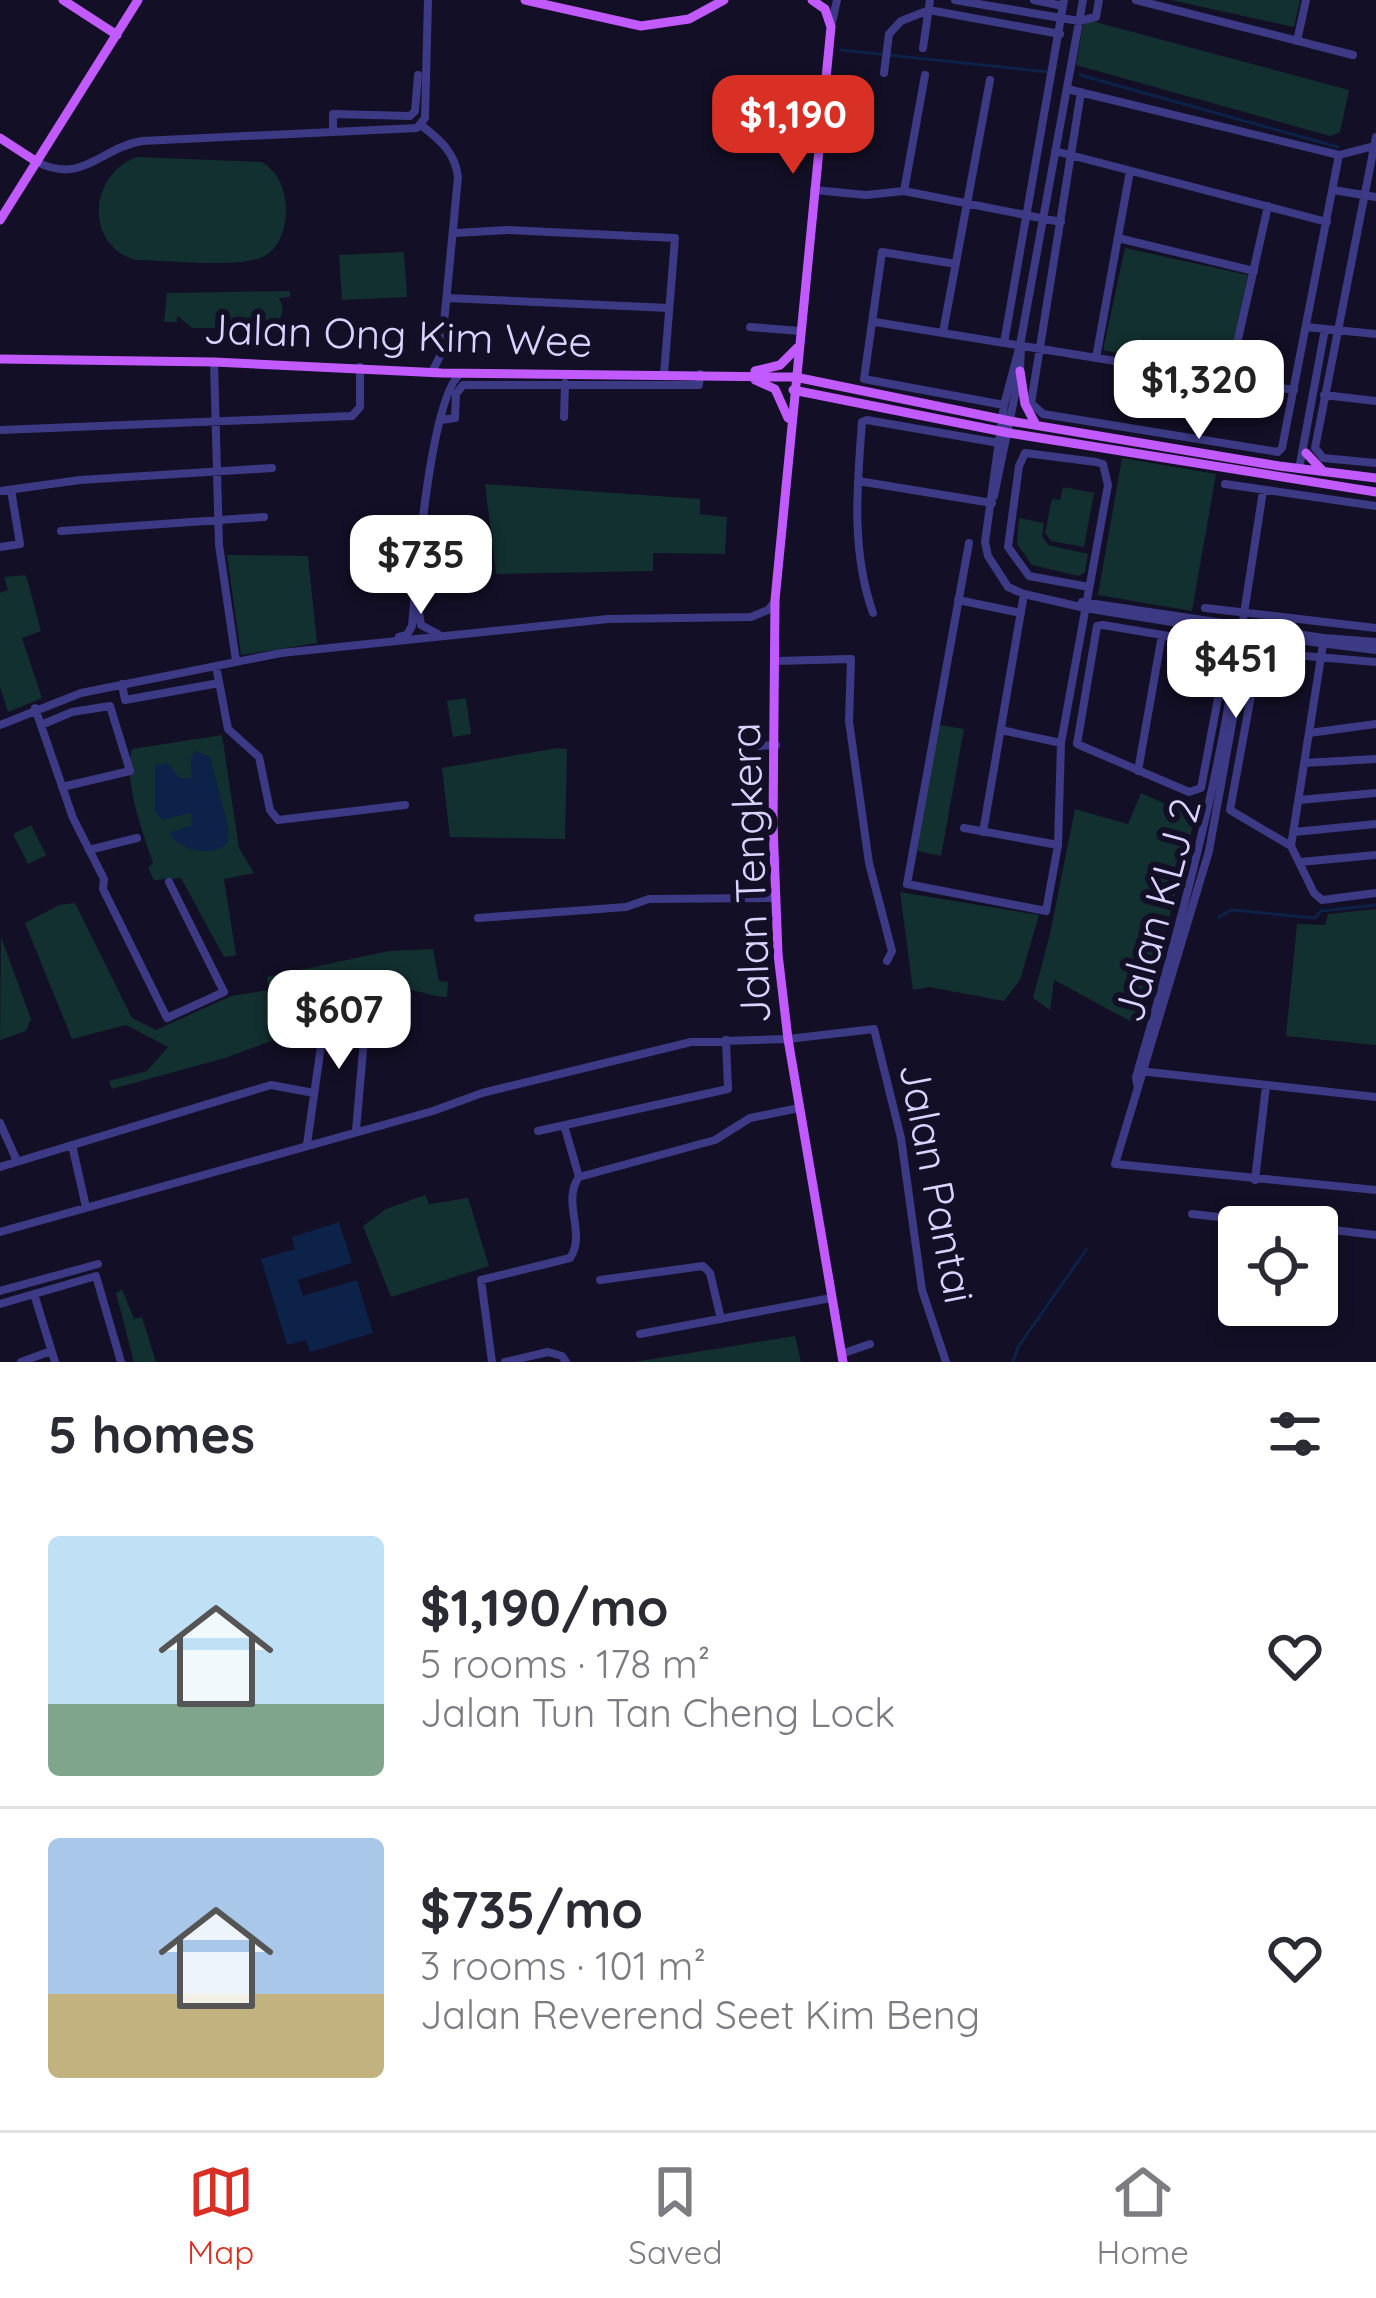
<!DOCTYPE html>
<html lang="en">
<head>
<meta charset="utf-8">
<style>
  :root { --surface:#fff; --page:#f2f2f3; --text:#2b2b33; --muted:#7c7c81; --line:#e1e1e2; --accent:#d93025 }
  body { margin:0; font-family:Quicksand,sans-serif; background:var(--page); color:var(--text); height:100vh; display:flex; flex-direction:column; font-size:45px; white-space:nowrap }
  * { box-sizing:border-box; margin:0 }
  p { font-size:39px; color:var(--muted) }
  .icon { flex:none; width:66px; height:66px; fill:none; stroke:currentColor; stroke-width:2; stroke-linecap:round; stroke-linejoin:round }
  .map { position:relative; height:1362px; overflow:hidden }
  .side { display:flex; flex-direction:column; background:var(--surface); flex:1 }
  .side>* { flex:none }
  .fabs { position:absolute; left:1218px; top:1206px; display:grid; gap:24px }
  .fabs a { display:grid; place-items:center; width:120px; height:120px; border-radius:12px; background:var(--surface); box-shadow:0 6px 18px #0003; font-size:60px }
  .price { position:absolute; translate:-50% -102px; padding:0 27px; border-radius:24px; background:#fff; color:#222; font-size:39px; line-height:78px; filter:drop-shadow(0 3px 6px #0008) }
  .price::after { content:''; position:absolute; left:50%; top:72px; width:36px; height:27px; margin-left:-18px; background:inherit; clip-path:polygon(0 0,100% 0,50% 100%) }
  .price.on { background:var(--accent); color:#fff }
  ul { padding:0; list-style:none }
  li { display:flex; align-items:center; gap:36px; height:300px; padding:0 48px }
  li+li { border-top:3px solid var(--line) }
  li span { display:grid; place-items:center; flex:none; width:336px; height:240px; border-radius:12px; color:#555 }
  li>.icon { margin-inline-start:auto }
  span .icon { width:144px; height:144px; fill:#fffc; stroke-width:1 }
  li b { font-size:51px }
  h2 { display:flex; justify-content:space-between; align-items:center; height:144px; padding:0 48px; font-size:51px }
  .dock { display:flex; justify-content:space-around; align-items:center; height:168px; border-top:3px solid var(--line); background:var(--surface); font-size:33px; color:var(--muted) }
  .dock a { display:grid; justify-items:center; gap:6px }
  .dock .on { color:var(--accent) }
  .map>svg:first-child { display:block }
</style>
</head>
<body>
<div class="map">
<svg width="1376" height="1362" viewBox="0 0 1376 1362">
  <rect width="100%" height="100%" fill="#130f26"/>
  <path fill="#12302f" d="M1171,0H1300L1294,27Z
    M1084,19L1349,90L1340,132L1330,136L1076,65Z
    M137,157L262,162C279,173 286,190 286,211C286,229 279,251 260,258C235,268 165,260 135,260C84,244 89,174 137,157Z
    M1125,248L1248,275L1226,377L1103,350Z
    M404,252L407,297L342,300L339,255Z
    M290,291V297L279,298L283,308L280,320L267,328H192L177,315V322H164L167,293Z
    M1122,458L1216,474L1192,611L1098,595Z
    M485,484L700,499V514L727,517L725,554L653,553V571L496,574Z
    M1063,487L1094,493L1084,547L1051,541L1045,533L1052,499L1060,500Z
    M1019,518L1044,523L1042,536L1048,545L1088,554L1085,572L1079,576L1032,565L1017,544Z
    M227,555L308,556L317,643L241,655Z
    M26,575L41,631L22,638L42,698L8,712L0,687V593L8,590L4,577Z
    M466,698L471,734L453,737L447,701Z
    M939,725L964,729L941,856L917,851Z
    M222,735L239,848L254,873L224,879L236,955L224,957L181,878L154,880L148,868L153,863C143,833 123,780 132,749Z
    M558,748L567,749L565,839L450,837L442,768Z
    M1141,793L1195,817L1141,1027L1054,980L1050,1010L1033,998L1050,934L1075,809L1128,824Z
    M31,825L46,855L28,864L13,834Z
    M900,892L1039,915L1020,980L1004,1001L929,987L913,990Z
    M75,903L132,1018L156,1030L231,996L269,990L267,977L389,951L433,949L439,981L448,982L447,997C424,996 405,984 383,988L375,1010H362L353,995C335,996 318,1008 312,1026L225,1058L112,1089L109,1081L147,1071L168,1047L126,1025L72,1039L25,923L59,905Z
    M1376,909V1045L1286,1036L1297,924L1325,925L1328,914Z
    M1,937L31,1019L26,1031L0,1040Z
    M425,1195L429,1204L468,1198L489,1266L391,1297L363,1226L386,1209Z
    M122,1289L134,1319L142,1317L156,1362H134L116,1293Z
    M795,1336L801,1362H634Z"/>
  <path fill="#0c2248" d="M196,751L210,757L229,831L227,844C208,857 187,851 171,837L170,833L192,825L191,813L162,820L155,811V765L167,763L180,778H192L191,757Z
    M339,1222L352,1263L298,1280L303,1296L357,1280L373,1333L310,1352L306,1340L287,1345L261,1259L295,1249L292,1237Z"/>
  <g fill="none" stroke-linecap="round" stroke-linejoin="round">
    <path stroke="#0c2248" stroke-width="3" d="M841,50L1048,72
      M1080,75L1338,147
      M1219,917L1232,910L1315,918L1321,911L1376,905
      M1013,1362L1018,1347L1086,1250"/>
    <path stroke="#3d3a85" stroke-width="8" d="M955,0L1079,21L1096,17L1099,0
      M1034,0L1063,6
      M1083,0L1020,345L1004,405L985,542L988,556L1008,587L1024,594L1085,608L1240,633L1376,650
      M1136,0L1353,55
      M831,27L837,0
      M1297,41L1306,0
      M923,48L930,0
      M884,73L889,34L901,21L929,10L1060,34
      M1067,89L1339,155L1374,146
      M1081,92L1031,403L1043,414L1278,452L1282,448L1339,155
      M421,125C440,140 455,152 458,177L441,354L432,372
      M333,132V114L410,116L415,111L418,75
      M1376,137L1315,448L1323,458L1376,463
      M1055,151L1327,222
      M37,162C83,185 100,148 142,141L417,128L425,118L428,0
      M814,190L866,195L904,191L1061,222
      M1333,190L1376,197
      M904,191L925,75
      M455,233L508,230L675,238L664,374
      M1118,238L1254,271
      M956,264L882,252L864,379L1004,405
      M447,298L669,308
      M875,322L1294,390
      M750,327L800,331
      M1306,327L1376,334
      M943,332L990,80
      M1004,343L1064,0
      M1096,358L1130,171
      M214,362L219,545L236,661
      M1229,379L1268,206
      M1324,395L1376,401
      M564,417L565,383
      M441,420L455,418L456,394L463,385H699L700,374
      M0,430L352,416L360,407V367
      M1299,469L1325,329
      M858,481L992,503
      M1225,484L1376,506
      M0,491L80,480L272,468
      M994,496L1020,371L1021,346
      M61,531L264,517
      M969,543L907,884L1046,911L1058,845L1061,743L1108,485L1103,464L1096,462L1025,453L1019,466L1008,547L1029,576L1089,587
      M0,547L20,544L11,490
      M958,600L1021,613
      M417,601L421,625L438,634
      M1082,602L1324,638L1376,642
      M1205,608L1376,628
      M873,613C851,551 857,487 862,422L867,420L999,443
      M1243,620L1263,491
      M1248,635L1209,851L1115,1164L1376,1190
      M399,637L407,635L412,626C416,581 430,399 460,374
      M1324,638L1291,846L1314,893L1322,900L1376,893
      M1228,646L1201,788L1189,792L1077,744L1097,626L1103,625L1228,646L1238,647
      M1258,652L1376,662
      M1259,652L1230,810L1291,846
      M775,661L851,659L849,721L869,863L892,951L887,961
      M216,666L228,729L259,757L270,810L278,820L405,805
      M122,684L125,700L219,683
      M35,708L73,818L104,879L103,889L167,1018L224,992L169,882
      M0,725L81,693L281,653L608,619L751,617L768,610L773,604
      M41,725L72,712L110,706L130,771L62,787
      M1001,730L1061,743
      M1309,733L1376,724
      M742,747L776,745
      M1304,763L1376,759
      M1138,771L1162,635
      M1299,800L1376,793
      M964,828L1058,845
      M983,832L1024,594
      M1294,832L1376,824
      M89,850L137,838
      M1300,862L1376,855
      M478,918L626,907L649,899L775,898
      M1139,1071L1376,1097
      M1137,1084L1136,1077C1179,930 1219,785 1240,633
      M0,1123L17,1161
      M564,1125L579,1177
      M356,1130L366,1017
      M538,1131L728,1089L726,1040
      M307,1144L323,1032
      M72,1145L86,1207
      M0,1167L271,1085L314,1093
      M1255,1180L1266,1086
      M1192,1214L1307,1227
      M1317,1228L1376,1235
      M0,1232L433,1111L482,1093L691,1042L788,1039L874,1029L901,1138L922,1290L946,1362
      M600,1280L703,1266L710,1273L721,1319
      M0,1291L98,1264
      M34,1294L55,1362
      M0,1304L96,1276L121,1362
      M640,1334L831,1298
      M841,1354L870,1344
      M21,1362L51,1351
      M492,1362L481,1280L570,1258C587,1233 561,1202 579,1177L715,1140L750,1118L799,1108
      M505,1362L548,1352L562,1356L566,1362"/>
    <path stroke="#c25bff" stroke-width="9" d="M63,0L117,35
      M525,0L641,26L689,19L724,0
      M812,0L825,9L831,27L775,600L773,825L778,954L788,1039L843,1362
      M0,138L37,162
      M0,220L138,0
      M0,359L214,362L442,373L795,377L1010,421L1279,466L1376,478
      M755,371L780,365L797,348
      M1020,371L1025,404L1036,425
      M755,380L775,389L788,418
      M793,390L1009,433L1376,492
      M1306,453L1322,470"/>
  </g>
  <g text-anchor="middle" stroke-width="12" stroke-linejoin="round" paint-order="stroke">
    <g font-size="42" fill="#d9d4ff" stroke="#130f26">
      <text transform="translate(398 335) rotate(2)" y="15">Jalan Ong Kim Wee</text>
      <text transform="translate(750 873) rotate(-92)" y="15">Jalan Tengkera</text>
      <text transform="translate(1157 910) rotate(-75)" y="15">Jalan KLJ 2</text>
      <text transform="translate(937 1183) rotate(79)" y="15">Jalan Pantai</text>
    </g>
  </g>
</svg>
<div class="fabs">
<a><svg class="icon" aria-label="locate" viewBox="0 0 24 24"><circle cx="12" cy="12" r="6"/><path d="M12 2v4M12 18v4M2 12h4M18 12h4"/></svg></a>
</div>
<b class="price on" style="left:793px;top:177px">$1,190</b>
<b class="price" style="left:1199px;top:442px">$1,320</b>
<b class="price" style="left:421px;top:617px">$735</b>
<b class="price" style="left:1236px;top:721px">$451</b>
<b class="price" style="left:339px;top:1072px">$607</b>
</div>
<section class="side">
<h2>5 homes<svg class="icon" aria-label="filters" viewBox="0 0 24 24"><path d="M4 7h16M4 17h16"/><circle cx="9" cy="7" r="2"/><circle cx="15" cy="17" r="2"/></svg></h2>
<ul>
<li><span style="background:linear-gradient(#bfe0f5 70%,#7fa58c 0)"><svg class="icon" aria-label="home" viewBox="0 0 24 24"><path d="M3 11l9-7 9 7M6 9v11h12V9"/></svg></span><div><b>$1,190/mo</b><p>5 rooms · 178 m²</p><p>Jalan Tun Tan Cheng Lock</p></div><svg class="icon" aria-label="heart" viewBox="0 0 24 24"><path d="M12 20l-8-8c-3-5 5-10 8-4 3-6 11-1 8 4z"/></svg></li>
<li><span style="background:linear-gradient(#a9c7e8 65%,#c2b280 0)"><svg class="icon" aria-label="home" viewBox="0 0 24 24"><path d="M3 11l9-7 9 7M6 9v11h12V9"/></svg></span><div><b>$735/mo</b><p>3 rooms · 101 m²</p><p>Jalan Reverend Seet Kim Beng</p></div><svg class="icon" aria-label="heart" viewBox="0 0 24 24"><path d="M12 20l-8-8c-3-5 5-10 8-4 3-6 11-1 8 4z"/></svg></li>
</ul>
</section>
<nav class="dock">
<a class="on"><svg class="icon" aria-label="map" viewBox="0 0 24 24"><path d="M3 6l6-2 6 2 6-2v14l-6 2-6-2-6 2zM9 4v14M15 6v14"/></svg>Map</a>
<a><svg class="icon" aria-label="saved" viewBox="0 0 24 24"><path d="M7 4h10v16l-5-4-5 4z"/></svg>Saved</a>
<a><svg class="icon" aria-label="home" viewBox="0 0 24 24"><path d="M3 11l9-7 9 7M6 9v11h12V9"/></svg>Home</a>
</nav>
</body>
</html>
